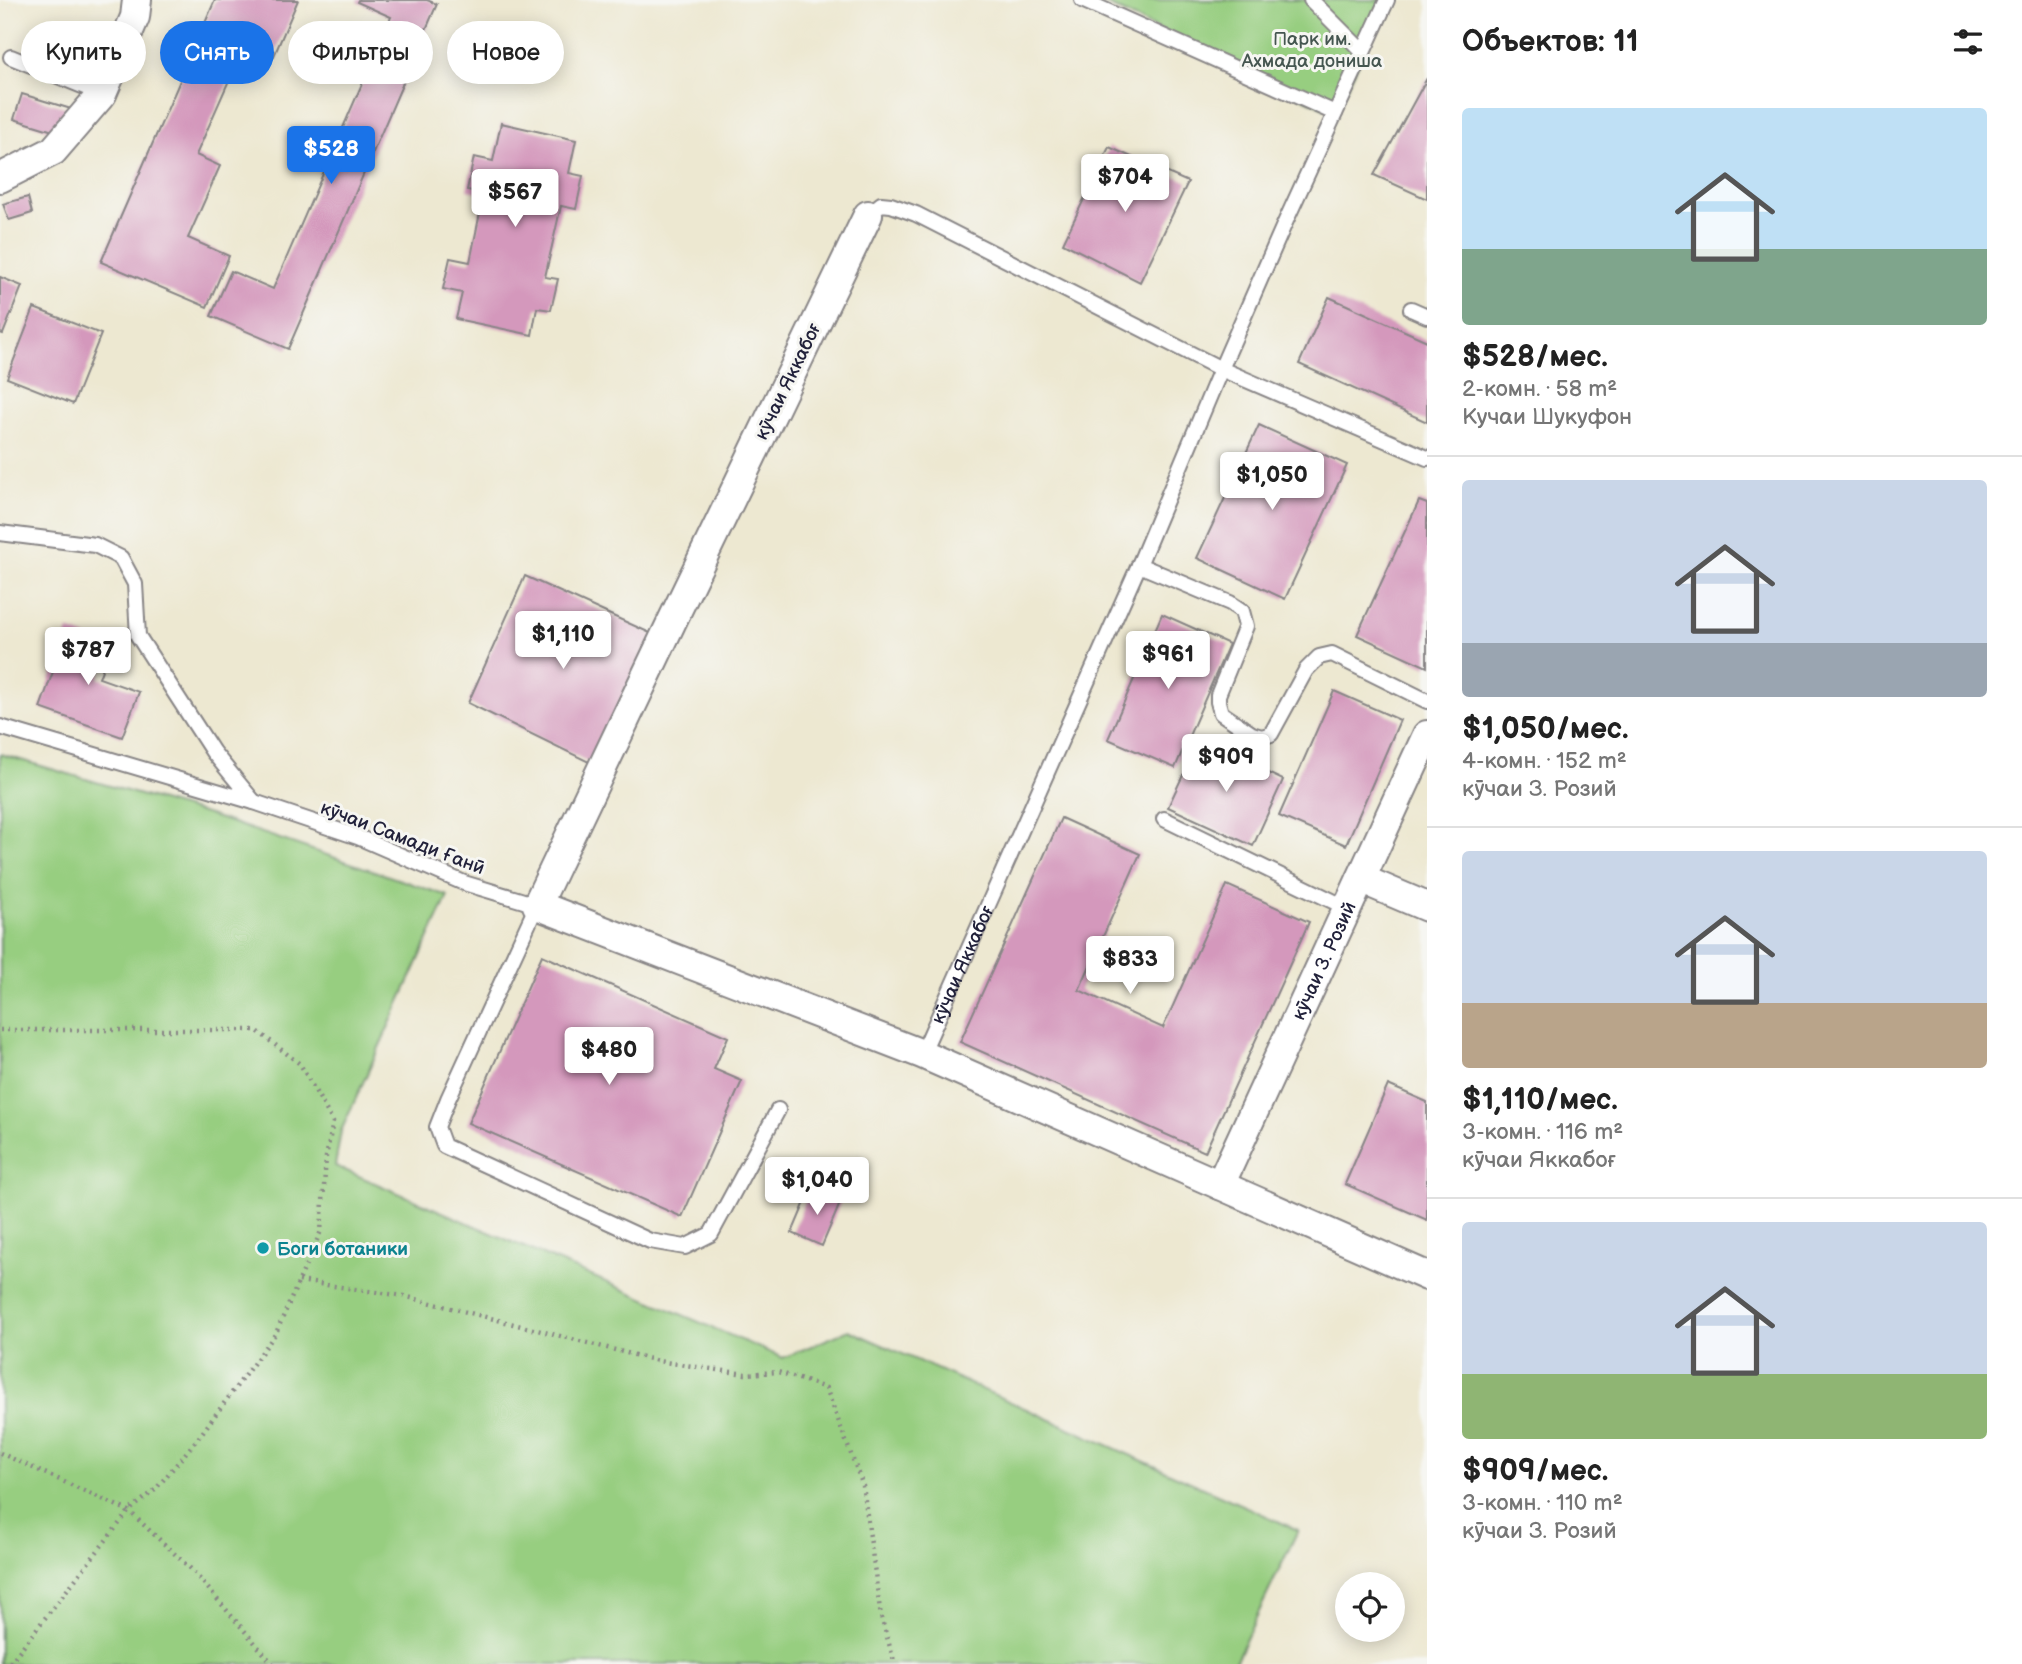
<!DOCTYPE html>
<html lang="ru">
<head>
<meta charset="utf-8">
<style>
  :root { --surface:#fff; --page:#f6f6f6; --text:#222; --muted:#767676; --line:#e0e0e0; --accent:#1a73e8 }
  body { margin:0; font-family:"Balsamiq Sans",sans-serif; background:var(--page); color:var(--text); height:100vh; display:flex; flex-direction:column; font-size:26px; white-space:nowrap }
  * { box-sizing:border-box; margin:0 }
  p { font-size:23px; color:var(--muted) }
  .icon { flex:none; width:38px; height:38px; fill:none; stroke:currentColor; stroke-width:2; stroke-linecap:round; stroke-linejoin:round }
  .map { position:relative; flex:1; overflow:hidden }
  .panel { display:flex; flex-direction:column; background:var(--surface); width:595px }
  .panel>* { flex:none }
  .banner { position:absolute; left:21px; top:21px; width:665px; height:63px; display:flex; gap:14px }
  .controls { position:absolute; left:1335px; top:1572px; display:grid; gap:14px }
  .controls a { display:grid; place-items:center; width:70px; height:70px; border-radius:50%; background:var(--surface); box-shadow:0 4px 18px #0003; font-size:35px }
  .price { position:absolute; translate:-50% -60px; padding:0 16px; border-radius:7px; background:#fff; color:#222; font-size:23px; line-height:46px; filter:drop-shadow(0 2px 4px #0008) }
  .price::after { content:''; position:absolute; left:50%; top:42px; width:21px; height:16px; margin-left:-10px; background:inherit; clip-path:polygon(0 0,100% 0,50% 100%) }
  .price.on { background:var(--accent); color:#fff }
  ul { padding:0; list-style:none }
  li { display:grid; align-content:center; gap:14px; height:371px; padding:0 35px }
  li+li { border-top:2px solid var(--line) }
  li span { display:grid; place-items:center; height:217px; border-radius:7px; color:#555 }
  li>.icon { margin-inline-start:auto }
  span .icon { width:126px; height:126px; fill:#fffc; stroke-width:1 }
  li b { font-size:30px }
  h2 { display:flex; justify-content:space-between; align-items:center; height:84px; padding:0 35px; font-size:30px }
  .pill { padding:0 24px; border-radius:32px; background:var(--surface); box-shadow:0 4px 18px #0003; font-size:24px; line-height:63px }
  .pill.on { background:var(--accent); color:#fff }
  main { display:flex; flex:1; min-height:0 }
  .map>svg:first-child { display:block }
</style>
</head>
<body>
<main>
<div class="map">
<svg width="1427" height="1664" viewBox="0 0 1427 1664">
  <rect width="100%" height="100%" fill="#f6f6f2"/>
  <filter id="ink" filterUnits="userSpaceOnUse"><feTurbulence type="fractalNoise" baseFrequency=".0143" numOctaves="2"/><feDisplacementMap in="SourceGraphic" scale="14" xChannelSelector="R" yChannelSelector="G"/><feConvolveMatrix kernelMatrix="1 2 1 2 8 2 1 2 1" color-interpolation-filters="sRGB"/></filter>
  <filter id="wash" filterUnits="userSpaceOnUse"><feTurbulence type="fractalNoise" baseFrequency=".00686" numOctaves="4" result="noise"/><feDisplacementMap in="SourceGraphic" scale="28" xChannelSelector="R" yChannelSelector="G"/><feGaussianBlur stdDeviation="1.57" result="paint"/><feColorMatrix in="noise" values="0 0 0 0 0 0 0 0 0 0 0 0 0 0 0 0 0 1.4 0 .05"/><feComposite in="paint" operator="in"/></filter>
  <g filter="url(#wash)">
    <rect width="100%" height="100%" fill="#ede8d1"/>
    <path fill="#97ce80" stroke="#5c785e" stroke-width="2" d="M1097,0H1388L1335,113Z
      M0,754L209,815L448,896L341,1131L335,1166L783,1358L849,1330L1298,1530L1234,1664H0Z"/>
    <g id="blocks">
      <path fill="#d498bc" d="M215,0H298L274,56L245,44L196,155L220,166L188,238L229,256L207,307L101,262Z
        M358,0H427L437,4L288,349L211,316L231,271L273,289L391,17L357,2Z
        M1427,78V199L1374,175Z
        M22,94L71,109L63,134L14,119Z
        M501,123L576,140L569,173L583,176L576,209L561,206L545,277L558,279L551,310L537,308L532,335L456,319L462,293L443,289L450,258L470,262L484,193L467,190L474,157L493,161Z
        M1109,147L1188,182L1140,282L1063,243Z
        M28,197L32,213L9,220L3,204Z
        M0,277L22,286L3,334L0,333Z
        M1329,297L1427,341V422L1299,364Z
        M34,308L101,334L73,404L7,378Z
        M1259,425L1347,465L1285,599L1197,558Z
        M1419,501L1427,504V667L1357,635Z
        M525,576L659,637L599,767L468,703Z
        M1162,614L1229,644L1175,768L1108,739Z
        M68,630L111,646L99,678L139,692L122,737L40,708Z
        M1334,691L1400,720L1346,845L1279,816Z
        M1199,741L1283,780L1253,846L1168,807Z
        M1061,818L1140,854L1079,990L1163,1028L1227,885L1309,922L1205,1152L960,1042Z
        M542,955L728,1037L714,1069L742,1081L682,1217L468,1123Z
        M1388,1085L1427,1102V1220L1345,1184Z
        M811,1188L841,1201L822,1246L792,1233Z"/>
    </g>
  </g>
  <g filter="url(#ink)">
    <use href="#blocks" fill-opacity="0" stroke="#888586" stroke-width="2"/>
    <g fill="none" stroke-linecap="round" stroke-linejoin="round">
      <defs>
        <g id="lane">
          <path d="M1082,0L1335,113"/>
          <path d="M1311,0L1363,52"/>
          <path d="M11,57L102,94"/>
          <path d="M868,215L881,204L891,205L916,214L1221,369L1427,458"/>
          <path d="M1411,309L1427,316"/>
          <path d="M0,533L95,545L121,558L135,584L138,636L213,752L254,802"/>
          <path d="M1139,565L1230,603L1242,611L1246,626L1218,695V702L1221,713L1252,734L1262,737L1271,734L1306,670L1319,657L1332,654L1427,701"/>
          <path d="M0,727L254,802L358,837L464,883L537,905L448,1099L437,1127L444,1146L650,1241L685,1247L711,1234L778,1110"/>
          <path d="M1164,819L1347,908"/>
          <path id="s1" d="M922,1054L1139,565L1221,369L1284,225L1387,0"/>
        </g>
        <g id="street">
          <path d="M0,178L53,151L102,94L135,17L137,0"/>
          <path d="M868,215L673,619L537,905L922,1054L1427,1276"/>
          <path d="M1361,879L1427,907"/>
          <path id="s2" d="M1220,1185L1427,735"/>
        </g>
      </defs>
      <use href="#lane" stroke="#888586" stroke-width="18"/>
      <use href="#street" stroke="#888586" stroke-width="32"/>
      <path stroke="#888586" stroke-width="4.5" stroke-dasharray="2 5" stroke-linecap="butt" d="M0,1030H256L300,1064L333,1122L326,1157L321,1231L276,1333L199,1437L155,1490L129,1511L9,1664
        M299,1281L404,1296L658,1361L745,1374L778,1372L826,1388L863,1486L881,1617L895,1664
        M0,1453L129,1511L193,1571L273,1664"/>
      <use href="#lane" stroke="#fff" stroke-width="14"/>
      <use href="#street" stroke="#fff" stroke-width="28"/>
    </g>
  </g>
  <circle fill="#0f9aa8" stroke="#f6f6f2" stroke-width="2.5" cx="263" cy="1248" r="7"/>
  <g text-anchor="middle" stroke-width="6" stroke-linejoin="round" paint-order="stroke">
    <g font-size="19" fill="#455650" stroke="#f6f6f2">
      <text x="1312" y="45">Парк им.<tspan x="1312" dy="22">Ахмада дониша</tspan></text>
    </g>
    <g font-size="19" fill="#22223b" stroke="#f6f6f2">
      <text transform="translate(787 381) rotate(-64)" y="7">кӯчаи Яккабоғ</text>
      <text transform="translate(403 837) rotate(21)" y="7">кӯчаи Самади Ғанӣ</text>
      <text dy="7" stroke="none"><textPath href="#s2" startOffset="247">кӯчаи З. Розий</textPath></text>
      <text dy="7" stroke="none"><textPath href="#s1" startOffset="98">кӯчаи Яккабоғ</textPath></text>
    </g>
    <g font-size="19" font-weight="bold" fill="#0d838f" stroke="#f6f6f2" text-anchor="start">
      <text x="277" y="1255">Боги ботаники</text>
    </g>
  </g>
</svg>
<div class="controls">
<a><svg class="icon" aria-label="locate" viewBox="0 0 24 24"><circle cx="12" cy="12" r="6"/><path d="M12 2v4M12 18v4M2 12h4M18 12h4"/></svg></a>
</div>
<b class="price on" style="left:331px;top:186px">$528</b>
<b class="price" style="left:1125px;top:214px">$704</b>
<b class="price" style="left:515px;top:229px">$567</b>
<b class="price" style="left:1272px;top:512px">$1,050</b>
<b class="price" style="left:563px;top:671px">$1,110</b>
<b class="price" style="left:88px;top:687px">$787</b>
<b class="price" style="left:1168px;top:691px">$961</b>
<b class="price" style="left:1226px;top:794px">$909</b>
<b class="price" style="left:1130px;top:996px">$833</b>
<b class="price" style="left:609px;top:1087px">$480</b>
<b class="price" style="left:817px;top:1217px">$1,040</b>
<div class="banner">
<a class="pill">Купить</a>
<a class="pill on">Снять</a>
<a class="pill">Фильтры</a>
<a class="pill">Новое</a>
</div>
</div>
<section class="panel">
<h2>Объектов: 11<svg class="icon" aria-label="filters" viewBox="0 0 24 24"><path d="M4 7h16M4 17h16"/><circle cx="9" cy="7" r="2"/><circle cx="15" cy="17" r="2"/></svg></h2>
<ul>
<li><span style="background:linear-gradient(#bfe0f5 65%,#7fa58c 0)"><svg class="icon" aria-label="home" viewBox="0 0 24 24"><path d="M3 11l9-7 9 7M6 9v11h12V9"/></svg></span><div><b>$528/мес.</b><p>2-комн. · 58 m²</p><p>Кучаи Шукуфон</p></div></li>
<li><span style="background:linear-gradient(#c9d6e8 75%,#9aa5b1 0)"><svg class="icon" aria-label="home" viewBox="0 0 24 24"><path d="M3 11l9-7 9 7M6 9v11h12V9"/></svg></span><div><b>$1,050/мес.</b><p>4-комн. · 152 m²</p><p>кӯчаи З. Розий</p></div></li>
<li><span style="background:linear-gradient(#c9d6e8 70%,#b9a48a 0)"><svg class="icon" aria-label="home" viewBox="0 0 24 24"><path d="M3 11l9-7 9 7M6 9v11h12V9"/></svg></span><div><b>$1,110/мес.</b><p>3-комн. · 116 m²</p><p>кӯчаи Яккабоғ</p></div></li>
<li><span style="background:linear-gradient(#c9d6e8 70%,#8fb573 0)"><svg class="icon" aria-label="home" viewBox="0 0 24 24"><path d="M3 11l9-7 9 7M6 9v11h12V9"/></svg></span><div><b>$909/мес.</b><p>3-комн. · 110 m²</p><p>кӯчаи З. Розий</p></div></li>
</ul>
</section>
</main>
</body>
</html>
